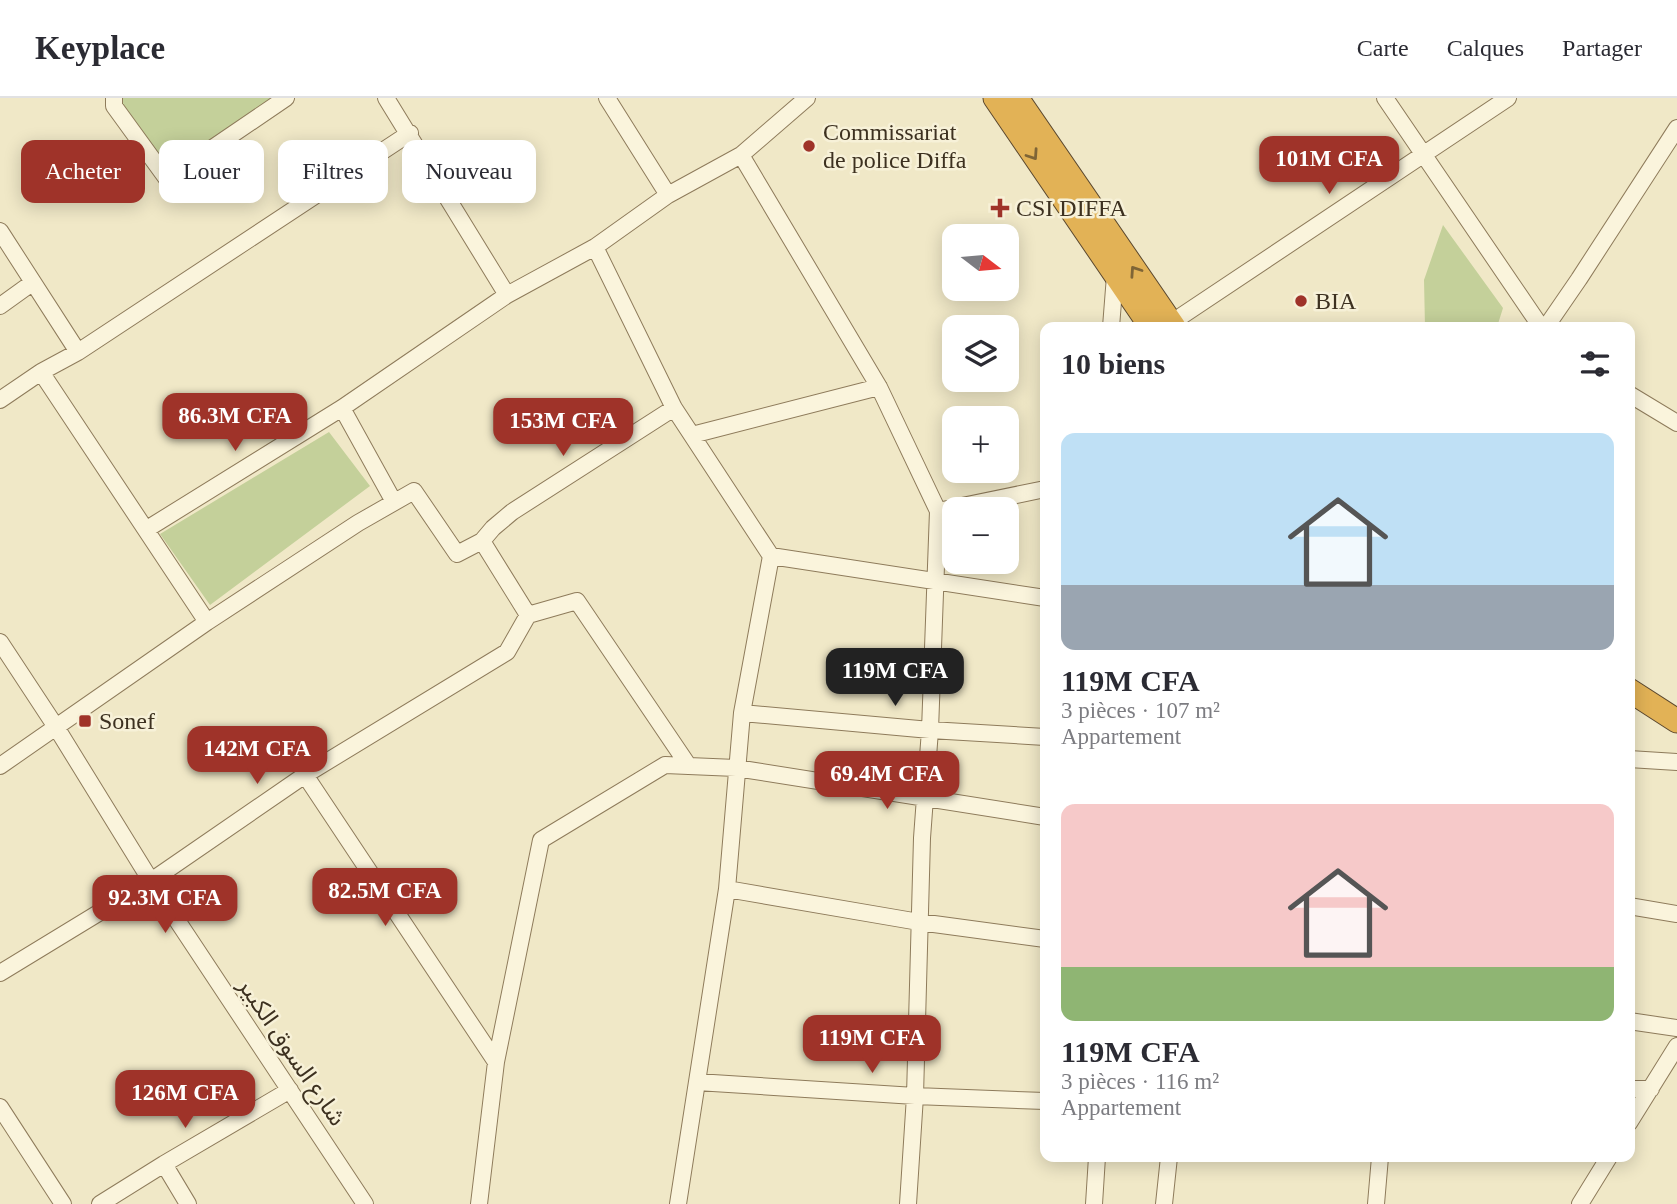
<!DOCTYPE html>
<html lang="fr">
<head>
<meta charset="utf-8">
<style>
  :root { --surface:#fff; --page:#f2f2f3; --text:#2b2b33; --muted:#7c7c81; --line:#e1e1e2; --accent:#9f3329 }
  body { margin:0; font-family:"Times New Roman","Noto Sans Arabic",serif; background:var(--page); color:var(--text); height:100vh; display:flex; flex-direction:column; font-size:26px; white-space:nowrap }
  * { box-sizing:border-box; margin:0 }
  p { font-size:23px; color:var(--muted) }
  .icon { flex:none; width:38px; height:38px; fill:none; stroke:currentColor; stroke-width:2; stroke-linecap:round; stroke-linejoin:round }
  .map { position:relative; flex:1; overflow:hidden }
  .side { position:absolute; left:1040px; top:224px; width:595px; height:840px; display:flex; flex-direction:column; background:var(--surface); border-radius:14px; box-shadow:0 4px 18px #0003 }
  .side>* { flex:none }
  .hud { position:absolute; left:21px; top:42px; width:665px; height:63px; display:flex; gap:14px }
  .needle { width:46px; rotate:106deg }
  .fabs { position:absolute; left:942px; top:126px; display:grid; gap:14px }
  .fabs a { display:grid; place-items:center; width:77px; height:77px; border-radius:14px; background:var(--surface); box-shadow:0 4px 18px #0003; font-size:35px }
  .price { position:absolute; translate:-50% -60px; padding:0 16px; border-radius:14px; background:var(--accent); color:#fff; font-size:23px; line-height:46px; filter:drop-shadow(0 2px 4px #0008) }
  .price::after { content:''; position:absolute; left:50%; top:42px; width:21px; height:16px; margin-left:-10px; background:inherit; clip-path:polygon(0 0,100% 0,50% 100%) }
  .price.on { background:#222; color:#fff }
  ul { padding:0; list-style:none }
  li { display:grid; align-content:center; gap:14px; height:371px; padding:0 21px }
  li span { display:grid; place-items:center; height:217px; border-radius:14px; color:#555 }
  li>.icon { margin-inline-start:auto }
  span .icon { width:126px; height:126px; fill:#fffc; stroke-width:1 }
  li b { font-size:30px }
  h2 { display:flex; justify-content:space-between; align-items:center; height:84px; padding:0 21px; font-size:30px }
  .tag { padding:0 24px; border-radius:14px; background:var(--surface); box-shadow:0 4px 18px #0003; font-size:24px; line-height:63px }
  .tag.on { background:var(--accent); color:#fff }
  header { display:flex; align-items:center; gap:42px; box-sizing:border-box; height:98px; padding:0 35px; background:var(--surface); border-bottom:2px solid var(--line) }
  header strong { font-size:33px }
  nav { display:flex; gap:38px; margin-inline-start:auto; font-size:24px }
  .map>svg:first-child { display:block }
</style>
</head>
<body>
<header>
<strong>Keyplace</strong>
<nav><a>Carte</a><a>Calques</a><a>Partager</a></nav>
</header>
<div class="map">
<svg width="1677" height="1106" viewBox="0 0 1677 1106">
  <rect width="100%" height="100%" fill="#f0e8c7"/>
  <path fill="#c4d09a" d="M117,0H292L166,76Z
    M1443,127L1503,210L1497,229H1425L1424,182Z
    M329,334L370,388L210,507L160,436Z"/>
  <g fill="none" stroke-linecap="round" stroke-linejoin="round">
    <defs>
      <path id="minor" d="M114,0V8L167,81L286,0
        M386,0L507,197
        M607,0L668,97
        M1385,0L1541,229
        M741,57L879,289L938,413L930,632L922,740L915,998L908,1106
        M0,133L78,254L41,274L207,524
        M595,149L674,310L771,458L1045,500
        M0,208L32,185
        M1171,225L1508,0
        M1111,229L1115,178
        M1546,229L1579,181L1677,30
        M78,254L410,35
        M1629,296L1677,325
        M0,302L41,274
        M342,310L394,404
        M692,337L879,289
        M938,413L1045,391
        M147,431L342,310L507,197L595,149L668,97L741,57L807,0
        M482,443L493,430L512,414L674,310
        M0,544L56,629L151,783L365,1106
        M742,615L930,632L1045,639
        M1629,661L1677,664
        M0,668L207,524L358,425L414,393L457,456L482,443L528,517L577,503L688,667
        M305,677L496,964
        M727,791L919,824L1045,841
        M1629,808L1677,816
        M0,875L151,783L305,677L507,554L528,517
        M1629,923L1677,930
        M697,984L915,998L1045,1003
        M1629,991H1651
        M0,1009L63,1106
        M1629,1025L1677,948
        M164,1066L188,1106
        M100,1106L164,1066L290,992
        M479,1106L496,964L541,742L665,667L736,670L1045,719
        M678,1106L727,791L742,615L771,458
        M1094,1106L1097,1059
        M1164,1106L1169,1059
        M1376,1106L1380,1059
        M1580,1106L1609,1059"/>
      <path id="highway" d="M995,0L1151,229
        M1017,0L1174,229
        M1629,592L1677,623"/>
    </defs>
    <use href="#minor" stroke="#8e7b5b" stroke-width="18"/>
    <use href="#highway" stroke="#5b482f" stroke-width="25"/>
    <use href="#minor" stroke="#faf4dc" stroke-width="16"/>
    <use href="#highway" stroke="#e2b256" stroke-width="23"/>
  </g>
  <defs><path id="oneway-chevron" d="M-2-3.5L2.5 0L-2 3.5" fill="none" stroke-width="1.6" stroke-linecap="round" stroke-linejoin="round" transform="scale(1.75)"/></defs>
  <g stroke="#7f6536">
    <use href="#oneway-chevron" transform="translate(1033 57) rotate(56)"/>
    <use href="#oneway-chevron" transform="translate(1135 173) rotate(-124)"/>
  </g>
  <g fill="#9f3329" stroke="#f7f1d8" stroke-width="2.5">
    <circle cx="809" cy="48" r="7"/>
    <path d="M996.5 99.5h7v7h7v7h-7v7h-7v-7h-7v-7h7z"/>
    <circle cx="1301" cy="203" r="7"/>
    <rect x="78" y="616" width="14" height="14" rx="3.5"/>
  </g>
  <g text-anchor="middle" stroke-width="5" stroke-linejoin="round" paint-order="stroke">
    <g font-size="24" fill="#3d3120" stroke="#f7f1d8" text-anchor="start">
      <text x="823" y="42">Commissariat<tspan x="823" dy="28">de police Diffa</tspan></text>
      <text x="1016" y="118">CSI DIFFA</text>
      <text x="1315" y="211">BIA</text>
      <text x="99" y="631">Sonef</text>
    </g>
    <g font-size="24" fill="#3d3120" stroke="#f7f1d8">
      <text transform="translate(292 954) rotate(56)" y="8">شارع السوق الكبير</text>
    </g>
  </g>
</svg>
<div class="fabs">
<a><svg class="needle" viewBox="-14 -14 28 28"><path d="M0-13l5 13h-10z" fill="#e53935"/><path d="M0 13l5-13h-10z" fill="#7c7c81"/></svg></a>
<a><svg class="icon" aria-label="layers" viewBox="0 0 24 24"><path d="M12 4l9 5-9 5-9-5zM3 14l9 5 9-5"/></svg></a>
<a>+</a>
<a>−</a>
</div>
<b class="price" style="left:1329px;top:98px">101M CFA</b>
<b class="price" style="left:235px;top:355px">86.3M CFA</b>
<b class="price" style="left:563px;top:360px">153M CFA</b>
<b class="price on" style="left:895px;top:610px">119M CFA</b>
<b class="price" style="left:257px;top:688px">142M CFA</b>
<b class="price" style="left:887px;top:713px">69.4M CFA</b>
<b class="price" style="left:385px;top:830px">82.5M CFA</b>
<b class="price" style="left:165px;top:837px">92.3M CFA</b>
<b class="price" style="left:872px;top:977px">119M CFA</b>
<b class="price" style="left:185px;top:1032px">126M CFA</b>
<div class="hud">
<a class="tag on">Acheter</a>
<a class="tag">Louer</a>
<a class="tag">Filtres</a>
<a class="tag">Nouveau</a>
</div>
<section class="side">
<h2>10 biens<svg class="icon" aria-label="filters" viewBox="0 0 24 24"><path d="M4 7h16M4 17h16"/><circle cx="9" cy="7" r="2"/><circle cx="15" cy="17" r="2"/></svg></h2>
<ul>
<li><span style="background:linear-gradient(#bfe0f5 70%,#9aa5b1 0)"><svg class="icon" aria-label="home" viewBox="0 0 24 24"><path d="M3 11l9-7 9 7M6 9v11h12V9"/></svg></span><div><b>119M CFA</b><p>3 pièces · 107 m²</p><p>Appartement</p></div></li>
<li><span style="background:linear-gradient(#f6c9c9 75%,#8fb573 0)"><svg class="icon" aria-label="home" viewBox="0 0 24 24"><path d="M3 11l9-7 9 7M6 9v11h12V9"/></svg></span><div><b>119M CFA</b><p>3 pièces · 116 m²</p><p>Appartement</p></div></li>
</ul>
</section>
</div>
</body>
</html>
